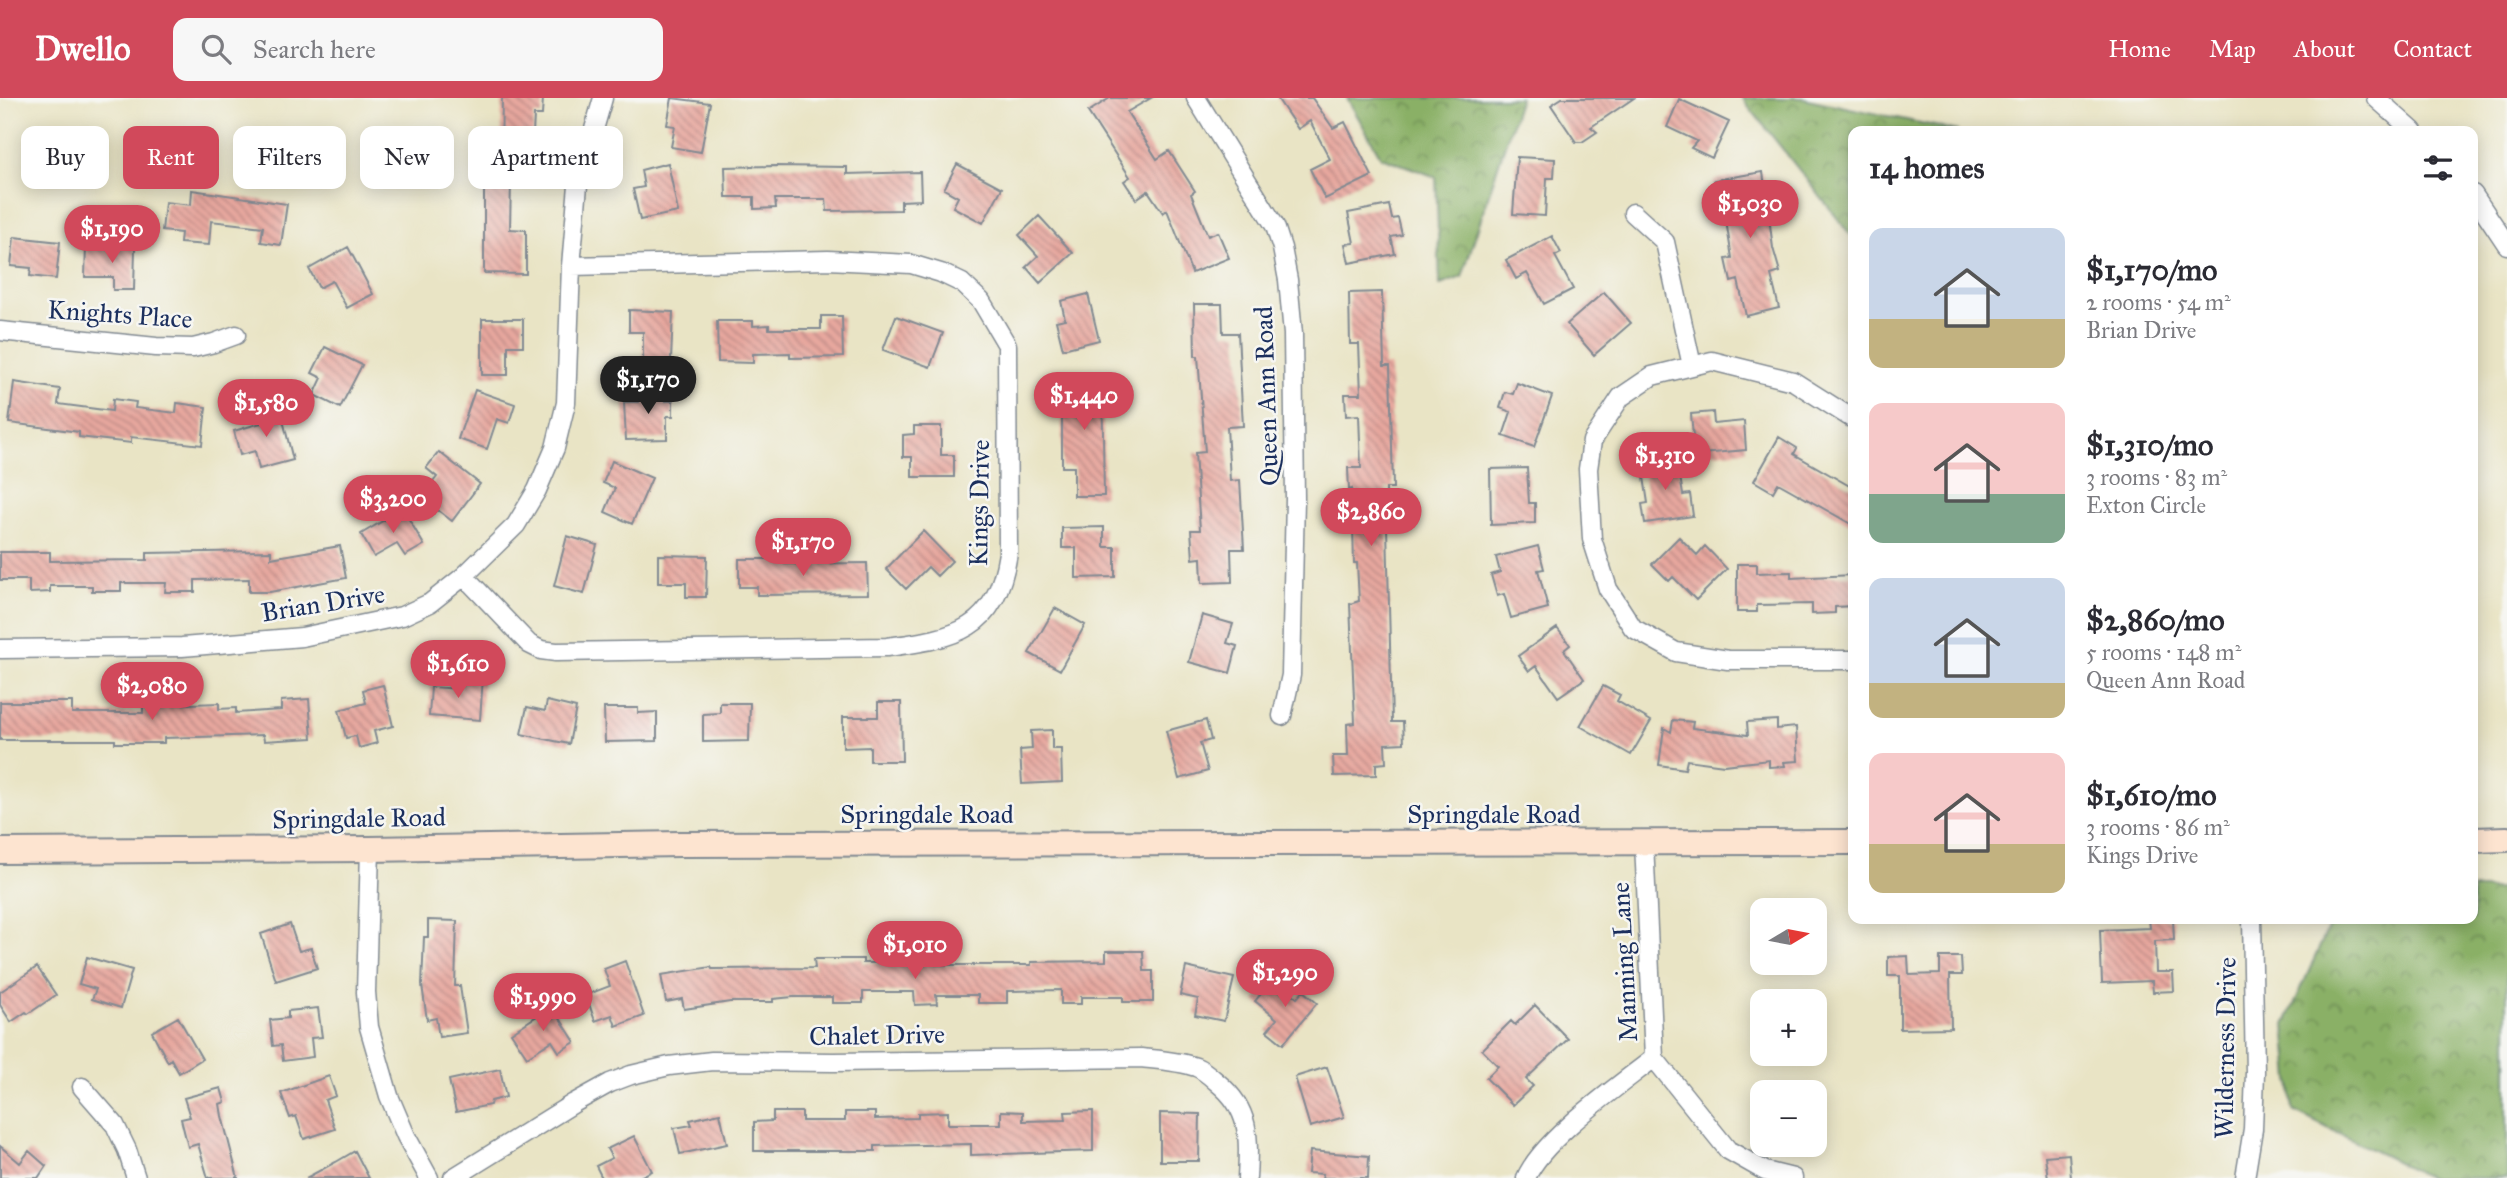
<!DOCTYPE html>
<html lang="en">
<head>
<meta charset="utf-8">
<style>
  :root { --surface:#fff; --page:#f7f7f7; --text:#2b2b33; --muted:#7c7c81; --accent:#d1495b }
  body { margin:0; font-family:"IM FELL Great Primer",serif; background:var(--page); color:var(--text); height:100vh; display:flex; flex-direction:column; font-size:26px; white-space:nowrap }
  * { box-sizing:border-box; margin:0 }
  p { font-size:23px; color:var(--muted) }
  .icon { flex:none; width:38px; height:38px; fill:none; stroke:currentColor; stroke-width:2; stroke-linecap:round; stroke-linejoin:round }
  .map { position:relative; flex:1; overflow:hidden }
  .details { position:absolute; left:1848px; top:28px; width:630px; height:798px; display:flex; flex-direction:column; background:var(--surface); border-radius:14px; box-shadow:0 4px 18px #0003 }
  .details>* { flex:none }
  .hud { position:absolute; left:21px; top:28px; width:665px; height:63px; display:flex; gap:14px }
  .needle { width:46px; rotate:80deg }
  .tools { position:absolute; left:1750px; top:800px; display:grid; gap:14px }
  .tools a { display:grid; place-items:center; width:77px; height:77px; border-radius:14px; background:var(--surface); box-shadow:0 4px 18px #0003; font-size:35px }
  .price { position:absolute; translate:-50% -60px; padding:0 16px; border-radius:24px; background:var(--accent); color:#fff; font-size:23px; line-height:46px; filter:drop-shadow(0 2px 4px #0008) }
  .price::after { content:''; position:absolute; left:50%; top:42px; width:21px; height:16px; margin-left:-10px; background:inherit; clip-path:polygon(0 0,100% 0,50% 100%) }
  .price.selected { background:#222; color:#fff }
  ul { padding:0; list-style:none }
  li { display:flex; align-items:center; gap:21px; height:175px; padding:0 21px }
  li span { display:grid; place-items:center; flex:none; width:196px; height:140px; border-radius:14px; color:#555 }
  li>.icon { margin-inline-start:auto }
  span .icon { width:84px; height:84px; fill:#fffc; stroke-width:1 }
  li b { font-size:30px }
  h2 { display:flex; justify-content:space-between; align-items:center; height:84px; padding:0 21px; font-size:30px }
  .chip { padding:0 24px; border-radius:14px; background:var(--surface); box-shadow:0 4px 18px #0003; font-size:24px; line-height:63px }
  .chip.selected { background:var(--accent); color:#fff }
  header { display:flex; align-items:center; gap:42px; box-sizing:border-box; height:98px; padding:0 35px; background:var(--accent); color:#fff }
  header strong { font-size:33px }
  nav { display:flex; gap:38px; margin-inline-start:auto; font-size:24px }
  .search { width:490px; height:63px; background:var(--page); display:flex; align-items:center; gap:18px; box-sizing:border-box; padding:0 24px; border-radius:14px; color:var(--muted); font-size:26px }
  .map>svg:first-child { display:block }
</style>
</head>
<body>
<header>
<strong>Dwello</strong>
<div class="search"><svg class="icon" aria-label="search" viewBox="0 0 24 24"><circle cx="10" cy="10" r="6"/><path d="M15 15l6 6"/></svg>Search here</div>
<nav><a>Home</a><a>Map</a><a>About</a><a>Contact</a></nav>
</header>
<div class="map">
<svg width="2507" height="1080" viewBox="0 0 2507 1080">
  <defs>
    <pattern id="forest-crowns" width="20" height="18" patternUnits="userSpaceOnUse" patternTransform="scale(1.75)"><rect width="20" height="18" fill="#8ab066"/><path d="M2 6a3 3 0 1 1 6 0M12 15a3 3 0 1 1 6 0" fill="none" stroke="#709057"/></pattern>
    <pattern id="building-back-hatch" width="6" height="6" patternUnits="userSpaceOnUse" patternTransform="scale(1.75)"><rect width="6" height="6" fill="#e7a79e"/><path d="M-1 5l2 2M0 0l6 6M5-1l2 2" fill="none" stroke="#ba8884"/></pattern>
  </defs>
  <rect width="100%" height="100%" fill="#f6f6f2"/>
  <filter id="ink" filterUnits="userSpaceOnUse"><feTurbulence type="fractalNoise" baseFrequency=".0143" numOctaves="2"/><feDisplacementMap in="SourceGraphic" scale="14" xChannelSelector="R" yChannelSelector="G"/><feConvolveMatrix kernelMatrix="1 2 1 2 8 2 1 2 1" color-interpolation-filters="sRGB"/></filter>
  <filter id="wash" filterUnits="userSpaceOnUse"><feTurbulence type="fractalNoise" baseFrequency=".00686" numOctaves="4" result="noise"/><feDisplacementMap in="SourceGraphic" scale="28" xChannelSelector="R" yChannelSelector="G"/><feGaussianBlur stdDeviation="1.57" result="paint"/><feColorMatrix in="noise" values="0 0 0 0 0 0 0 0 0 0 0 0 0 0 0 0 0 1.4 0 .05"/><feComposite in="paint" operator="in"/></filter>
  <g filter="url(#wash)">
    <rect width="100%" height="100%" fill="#e9e4c5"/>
    <path fill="url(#forest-crowns)" stroke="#527062" stroke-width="2" d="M1347,0H1520L1462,179L1440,187L1436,79L1381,59Z
      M1742,0H1803L1958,33H1853V140Z
      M2473,791H2507V1080H2430L2293,1013L2285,927L2332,821H2473Z"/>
    <g id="blocks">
      <path fill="url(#building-back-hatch)" d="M502,0H543L542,17H534L533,36H525L524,81H511L510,131L526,132V176L484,175V59L501,60Z
        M672,0L710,5L701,54L671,49L675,28L667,27Z
        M1110,0H1151L1127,14L1157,61L1169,53L1195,93L1191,96L1208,138L1218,134L1229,160L1192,175L1167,112L1163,115L1148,93L1136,101L1124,83L1130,79L1088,14Z
        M1277,0H1312L1333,30L1345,24L1372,78L1325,101L1310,71L1330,61L1310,23L1298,31Z
        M1562,0H1634L1591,29L1597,34L1582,44H1576L1551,7Z
        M1679,1L1729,24L1712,60L1691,50L1697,43L1667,29Z
        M1517,59L1555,61L1554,80H1547L1545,118L1513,116Z
        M668,65L678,114L640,122L633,91L644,89L641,72Z
        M957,66L1002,90L983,125L953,109L958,99L944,91Z
        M775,68L847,69V76L920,74L921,102L901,103V112L827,113L826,101H775L776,110L754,111V99H726L725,69Z
        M1763,74L1773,150L1780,174L1771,177L1779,210L1746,218L1738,182L1731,184L1726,161L1732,160L1723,104L1717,105L1714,82Z
        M192,92L287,106L281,147L261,144L263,129L211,123L209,147L180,145L181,135L162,133L165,104L191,107Z
        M1389,107L1392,121L1398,120L1402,137L1391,139L1395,156L1349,165L1345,146L1354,145L1348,115Z
        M1039,118L1073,155L1040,185L1026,169L1038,158L1019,137Z
        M1552,138L1561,155L1555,158L1573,191L1544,206L1527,175L1516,181L1506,162Z
        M14,139L60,144L56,181L30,178L31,170L11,168Z
        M86,148L135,149L134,192H113V179H85Z
        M348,149L373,196L347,210L332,183L319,190L309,171Z
        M1382,194L1384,268H1390L1393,390H1386L1392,624H1403L1404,645L1385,646L1386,665L1376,666V677L1334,678L1333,658H1348L1347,626L1355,625L1350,506L1359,503L1357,465H1354L1352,391L1349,392L1348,370H1361L1359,317L1346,318L1345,296H1361L1359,246H1350L1349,195Z
        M1604,194L1631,225L1594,257L1567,226Z
        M1088,196L1099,242L1063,251L1056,223L1065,221L1061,203Z
        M1194,206H1222L1223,235H1238L1243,328L1227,329L1230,383L1240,382L1244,451H1231L1232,484L1202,485L1201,460L1193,461L1191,432H1200L1195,355L1205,354L1198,258H1195Z
        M629,212L673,214L671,263L643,262V234H629Z
        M821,218H842L843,259L790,260V255L753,256V265L718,264L717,223H753V228L769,227V231H821Z
        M896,218L943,235L930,269L883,252Z
        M482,221H523V248H508V277H482Z
        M325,249L362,267L340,310L314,297L322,280L312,275Z
        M1102,276L1104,398H1074V369H1062V277Z
        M14,284L60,291L58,306L112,313L113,301L136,304L135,310L176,315L177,305L206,309L202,347L131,339V345L79,339V334L9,325Z
        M1517,285L1552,298L1534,349L1503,338L1511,314L1500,310L1505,294L1513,296Z
        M475,292L515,306L509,325L497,321L487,351L458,341Z
        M665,292V303H673V318H667V341L626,342L624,304H638V293Z
        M279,306L293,362L259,371L255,353L240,357L234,333L261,325L257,311Z
        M1713,314L1714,326L1744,323L1746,352L1702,356L1694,349L1691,316Z
        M914,328H941V357H954V379H912V359H903V337L914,336Z
        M1779,339L1797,350L1794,356L1853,390V427L1778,385L1773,394L1754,383Z
        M439,354L480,386L452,423L421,399L437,379L426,370Z
        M1677,360L1683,397L1690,396L1693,418L1645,425L1642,406L1648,405L1642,366Z
        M612,363L652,380L632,426L605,414L615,390L603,385Z
        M1527,370L1529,405H1535V425L1491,427L1490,371Z
        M403,411L424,447L405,458L397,446L374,459L361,436Z
        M1104,429V449H1115V479L1076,480V450H1062V430Z
        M923,433L952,463L937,478L928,469L906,491L886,471Z
        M567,438L597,447L584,496L554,488Z
        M1679,439L1697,457L1705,448L1727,471L1696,502L1673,479L1669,483L1652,466Z
        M340,448L346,480L270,494H249V481L195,482V494H165L166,485H121V493H92V488H50V494L29,495V482H0V454H50V463L147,462V455L271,453V460Z
        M1538,448L1544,471L1538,472L1548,510L1511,520L1504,496L1497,498L1491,477L1500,474L1496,459Z
        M658,457L707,458L706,499H686V485H658Z
        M739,461H785V466L867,465L868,496L757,497V489H739Z
        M1737,466H1757V475L1791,474V480L1853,477V508L1835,509V515L1812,516V506L1757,507V514H1737Z
        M1055,510L1085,527L1060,572L1029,555Z
        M1202,517L1233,526L1227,545L1237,548L1230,575L1189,564Z
        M1557,530L1570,547L1564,552L1584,581L1558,599L1536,568L1529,573L1518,558Z
        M461,577L483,579L480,622L429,618L431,589L460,591Z
        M383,587L393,628L374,633L377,645L359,650L356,638L346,640L339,612L366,605L363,592Z
        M1603,588L1620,597L1617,603L1651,623L1631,657L1580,628Z
        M309,601L312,640L264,643L263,637L164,640V645H115V642H0V604H72V615H143V602H164V607L219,605V611L236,610V615L281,612V603Z
        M547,603L576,610L569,646L521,636L527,609L545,613Z
        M878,604H901L902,663H870V649L843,650V619H878Z
        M720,605H750L749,643L703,644V616L720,615Z
        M604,610H638V615L657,614V643L605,644Z
        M1206,622L1211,642L1200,645L1208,673L1179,681L1166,633Z
        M1673,622L1693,624L1692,630L1748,637L1747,624L1777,622V631L1796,629L1798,663L1784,664L1785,668L1769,669V662L1724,667L1687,662L1685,671L1659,667L1664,630L1671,634Z
        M1052,632V651H1061L1062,684L1022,686L1020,652L1032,651L1031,633Z
        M2149,821H2173L2174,842L2155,843L2156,874H2173L2174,893L2153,894L2152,883L2102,885L2100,832L2150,830Z
        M428,822L457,823L455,888H460L467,935L439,939L436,920L427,922L422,887L424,839H428Z
        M290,826L299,853L311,850L317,870L276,883L261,836Z
        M1106,853H1143L1144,873H1153V904H1123V899H1081V906H1061V892L1007,893V905H978V897H936L937,906L915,907L914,894H863V905H832V899H793L773,901V904H730L684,911L682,901L666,904L661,877L711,869L712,871L815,870L814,861H863V865L936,864V867H1031V864L1106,863Z
        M1908,858L1909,877L1940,876V859H1961L1962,877H1950L1951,930L1900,931V878H1888V859Z
        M87,859L132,872L121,910L92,901L96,891L79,886Z
        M625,863L644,918L616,928L612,917L595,923L586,897L610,888L604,871Z
        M37,869L56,897L28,916L26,914L11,924L0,907V894Z
        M1186,869L1234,880L1224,923L1195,917L1198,901L1180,897Z
        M1274,880L1297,900L1303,893L1317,905L1283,946L1267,933L1277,921L1255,903Z
        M1535,907L1568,941L1526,981L1533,988L1513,1007L1486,980L1498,968L1482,952L1511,923L1515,927Z
        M552,908L575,944L559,954L552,943L527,959L511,935Z
        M318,910L322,939L311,940L313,959L283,963L281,947L273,948L270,922L288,920V913Z
        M178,919L202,961L179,975L171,961L168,964L152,934Z
        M1327,969L1344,1019L1310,1029L1295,979Z
        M500,971L506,999L491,1003L490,1007L456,1014L449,982Z
        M329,978L336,998L325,1002L335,1031L304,1041L296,1018L290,1020L281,995Z
        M221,990L225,1004L220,1006L222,1018L238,1080H208L198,1046L188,1049L181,1021L190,1019L184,1000Z
        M1001,1013L1023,1014V1023L1066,1022L1065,1014L1093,1013V1053L971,1057V1046L875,1048V1053H754V1024L773,1023V1014H802V1023H845V1014H875V1021L918,1020V1015L948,1014V1026H1001Z
        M720,1015L727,1046L680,1056L674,1030L692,1027L690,1022Z
        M1160,1015L1200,1016L1199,1063H1160Z
        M634,1038L652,1073L638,1080H602L596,1068L612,1060L607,1051Z
        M0,1048L20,1065L29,1053L46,1068L38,1080H0Z
        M355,1053L369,1080H306L336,1064Z
        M1310,1053L1369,1058L1368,1080H1322L1323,1076L1308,1075Z
        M2069,1056L2071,1080H2048L2045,1058Z"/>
    </g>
  </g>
  <g filter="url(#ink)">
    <use href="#blocks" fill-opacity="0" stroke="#828a92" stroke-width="2"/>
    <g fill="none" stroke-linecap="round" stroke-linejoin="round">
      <defs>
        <path id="minor" d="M1196,0L1275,128L1282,150L1288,182L1293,236L1295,401L1291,577L1282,618
          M2376,0L2413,33
          M2473,96L2507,147
          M1633,115L1665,144L1692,268
          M0,233L156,249L193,250L214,245L236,237
          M1853,321L1793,283L1712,263L1652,278L1621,299L1592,343L1588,371L1592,441L1608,491L1633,530L1676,554L1728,562H1853
          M464,478L529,546L541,552L556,554L887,549C956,540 996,533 1008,455L1007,247L981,203L962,185L941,175L911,166L828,162L571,168
          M0,551L182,549L302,539L402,518L430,505L464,478L516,427L537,392L555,350L566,305L571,168L578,87L603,0
          M1644,745L1654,960L1728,1052L1765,1073L1793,1080
          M370,751L366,894L369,929L389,998L406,1038L429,1080
          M82,989L115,1027L127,1052L136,1080
          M453,1080L574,1005L610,985L631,977L669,968L712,963L834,964L1141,960C1159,962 1178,963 1196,969C1204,972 1211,979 1218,985C1251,1012 1249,1040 1247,1080
          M1526,1080C1542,1041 1620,987 1654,960
          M2245,1080L2253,1031L2255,974L2252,821"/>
        <path id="secondary" d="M2473,742L2507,741
          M0,753L370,751L680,746L1853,744"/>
      </defs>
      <use href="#minor" stroke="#828a92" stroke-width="21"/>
      <use href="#secondary" stroke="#828a92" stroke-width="28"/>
      <use href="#minor" stroke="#fff" stroke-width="18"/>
      <use href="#secondary" stroke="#fde4d0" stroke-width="24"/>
    </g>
  </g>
  <g text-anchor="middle" stroke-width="5" stroke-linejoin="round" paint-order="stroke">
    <g font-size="26" fill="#1b2f5e" stroke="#f6f6f2">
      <text transform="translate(120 216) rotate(4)" y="9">Knights Place</text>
      <text transform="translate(1266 298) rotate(-92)" y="9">Queen Ann Road</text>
      <text transform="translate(979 405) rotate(-89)" y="9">Kings Drive</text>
      <text transform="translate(323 505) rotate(-9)" y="9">Brian Drive</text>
      <text x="927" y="725">Springdale Road</text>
      <text x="1494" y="725">Springdale Road</text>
      <text transform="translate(359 720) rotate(-1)" y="9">Springdale Road</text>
      <text transform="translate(1624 864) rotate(-93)" y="9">Manning Lane</text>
      <text transform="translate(877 937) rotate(-1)" y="9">Chalet Drive</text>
      <text transform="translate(2225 950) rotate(-89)" y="9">Wilderness Drive</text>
    </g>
  </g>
</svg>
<div class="tools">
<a><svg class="needle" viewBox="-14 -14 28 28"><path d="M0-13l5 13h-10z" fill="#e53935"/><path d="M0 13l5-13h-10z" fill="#7c7c81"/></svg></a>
<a>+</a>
<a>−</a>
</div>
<b class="price" style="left:1750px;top:142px">$1,030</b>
<b class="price" style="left:112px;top:167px">$1,190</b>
<b class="price selected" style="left:648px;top:318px">$1,170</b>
<b class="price" style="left:1084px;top:334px">$1,440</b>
<b class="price" style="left:266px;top:341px">$1,580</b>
<b class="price" style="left:1665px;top:394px">$1,310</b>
<b class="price" style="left:393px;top:437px">$3,200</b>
<b class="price" style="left:1371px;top:450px">$2,860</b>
<b class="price" style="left:803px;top:480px">$1,170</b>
<b class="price" style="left:458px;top:602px">$1,610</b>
<b class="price" style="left:152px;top:624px">$2,080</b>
<b class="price" style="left:915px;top:883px">$1,010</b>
<b class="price" style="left:1285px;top:911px">$1,290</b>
<b class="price" style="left:543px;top:935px">$1,990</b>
<div class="hud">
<a class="chip">Buy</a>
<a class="chip selected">Rent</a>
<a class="chip">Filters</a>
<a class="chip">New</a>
<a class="chip">Apartment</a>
</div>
<section class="details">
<h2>14 homes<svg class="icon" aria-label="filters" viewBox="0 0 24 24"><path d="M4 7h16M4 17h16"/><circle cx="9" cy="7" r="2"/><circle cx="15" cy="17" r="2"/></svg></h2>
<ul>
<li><span style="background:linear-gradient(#c9d6e8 65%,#c2b280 0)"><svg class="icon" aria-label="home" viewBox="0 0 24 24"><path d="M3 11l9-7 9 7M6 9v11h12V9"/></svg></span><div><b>$1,170/mo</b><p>2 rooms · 54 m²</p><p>Brian Drive</p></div></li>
<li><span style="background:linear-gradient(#f6c9c9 65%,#7fa58c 0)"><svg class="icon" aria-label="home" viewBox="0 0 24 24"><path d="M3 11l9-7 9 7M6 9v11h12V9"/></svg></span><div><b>$1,310/mo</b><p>3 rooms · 83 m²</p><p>Exton Circle</p></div></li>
<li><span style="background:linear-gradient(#c9d6e8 75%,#c2b280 0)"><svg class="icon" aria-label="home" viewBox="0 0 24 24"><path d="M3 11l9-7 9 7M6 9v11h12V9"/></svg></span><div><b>$2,860/mo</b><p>5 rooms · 148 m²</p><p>Queen Ann Road</p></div></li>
<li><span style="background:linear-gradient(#f6c9c9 65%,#c2b280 0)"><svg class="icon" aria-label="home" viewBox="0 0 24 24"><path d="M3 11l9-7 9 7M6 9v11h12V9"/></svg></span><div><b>$1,610/mo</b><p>3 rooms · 86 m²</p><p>Kings Drive</p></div></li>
</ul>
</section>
</div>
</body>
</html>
